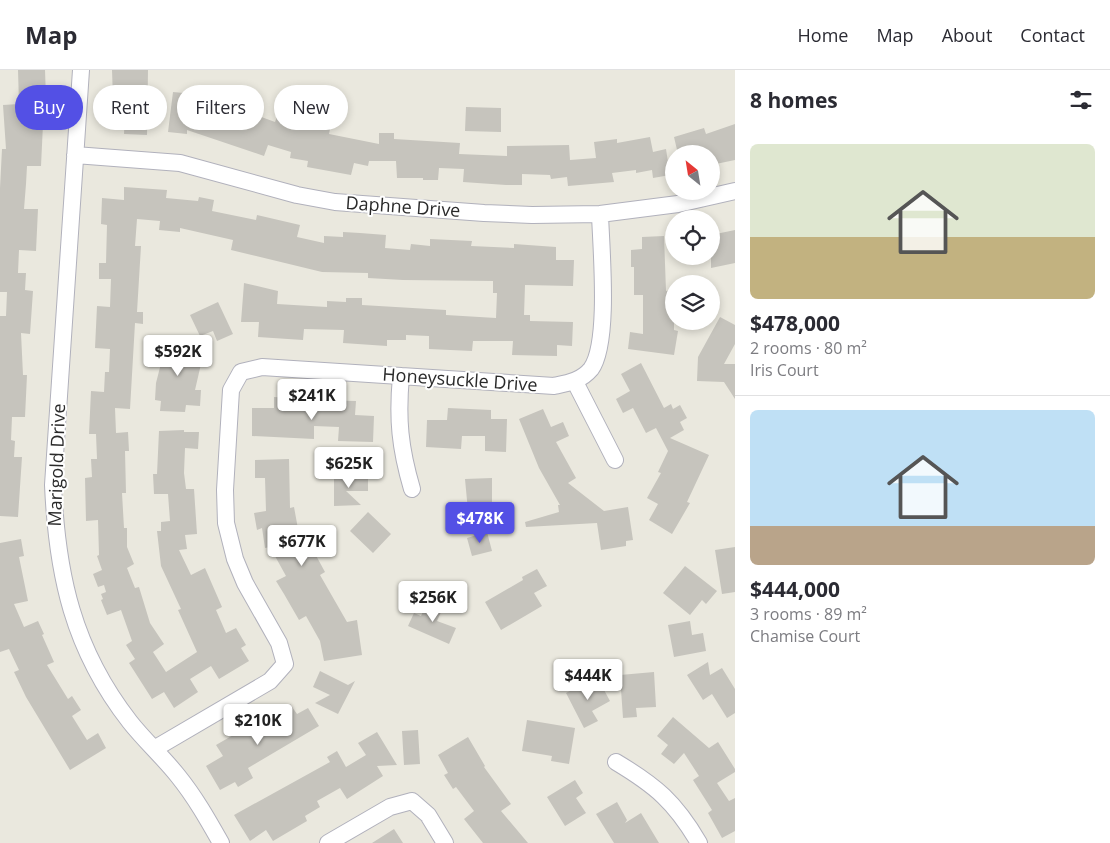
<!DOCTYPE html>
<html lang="en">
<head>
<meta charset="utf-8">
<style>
  :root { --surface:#fff; --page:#f7f7f7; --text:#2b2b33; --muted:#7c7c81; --line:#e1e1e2; --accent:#5350e5 }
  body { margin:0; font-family:"Open Sans",sans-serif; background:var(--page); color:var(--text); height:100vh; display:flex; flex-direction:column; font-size:19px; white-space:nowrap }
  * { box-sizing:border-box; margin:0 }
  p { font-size:16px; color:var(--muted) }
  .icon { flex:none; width:28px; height:28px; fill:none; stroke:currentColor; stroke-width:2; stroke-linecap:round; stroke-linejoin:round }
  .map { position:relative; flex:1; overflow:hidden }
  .details { display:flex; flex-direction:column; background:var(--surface); width:375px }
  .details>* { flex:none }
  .hud { position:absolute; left:15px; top:15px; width:475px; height:45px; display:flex; gap:10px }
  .needle { width:32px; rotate:330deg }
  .tools { position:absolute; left:665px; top:75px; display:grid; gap:10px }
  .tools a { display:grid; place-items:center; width:55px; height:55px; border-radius:50%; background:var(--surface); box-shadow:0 2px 8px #0003; font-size:25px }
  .price { position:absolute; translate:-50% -42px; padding:0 11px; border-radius:5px; background:#fff; color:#222; font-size:16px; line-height:32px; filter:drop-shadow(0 1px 2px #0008) }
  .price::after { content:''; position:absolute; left:50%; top:30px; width:15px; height:11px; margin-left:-8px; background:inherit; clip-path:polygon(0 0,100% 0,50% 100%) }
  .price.current { background:var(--accent); color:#fff }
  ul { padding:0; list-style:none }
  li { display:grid; align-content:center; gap:10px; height:265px; padding:0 15px }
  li+li { border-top:1px solid var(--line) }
  li span { display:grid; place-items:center; height:155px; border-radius:8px; color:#555 }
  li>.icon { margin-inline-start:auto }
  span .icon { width:90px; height:90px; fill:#fffc; stroke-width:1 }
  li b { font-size:21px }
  h2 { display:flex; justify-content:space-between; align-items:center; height:60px; padding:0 15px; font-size:21px }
  .tag { padding:0 18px; border-radius:22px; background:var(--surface); box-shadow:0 2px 8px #0003; font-size:18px; line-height:45px }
  .tag.current { background:var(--accent); color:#fff }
  header { display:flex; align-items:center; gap:30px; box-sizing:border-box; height:70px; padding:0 25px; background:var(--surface); border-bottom:1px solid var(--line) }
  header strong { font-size:24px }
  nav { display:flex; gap:28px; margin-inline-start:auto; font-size:18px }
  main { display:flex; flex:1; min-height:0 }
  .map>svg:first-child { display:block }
</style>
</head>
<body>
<header>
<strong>Map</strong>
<nav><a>Home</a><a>Map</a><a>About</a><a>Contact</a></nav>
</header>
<main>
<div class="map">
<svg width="735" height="773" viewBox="0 0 735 773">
  <rect width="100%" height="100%" fill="#eae8de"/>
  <path fill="#c6c4bd" d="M18,0H45L46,28H38L39,53L43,54L41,96H27L26,114L24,139H38L36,181L19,180L18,203H26L25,220L33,221L30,264L21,263L23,305H27L25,347H12L11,370L15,371L14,387H22L18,447L0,446V246H6L7,222H0V118L2,79H6L3,35L19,34Z
    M112,0H148L147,65L124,64L125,44L110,43L111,28H113Z
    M173,22L194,24L193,31L206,32V36L228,44L231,36L275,52L278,44L292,48L291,52L319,58L320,52L331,54L329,64L379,74V63H394V69L460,73L459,84L507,86V76L569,75L570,90L596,88L594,72L617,69V73L650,67L653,82L666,79L670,105L653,108L652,100L636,103V100L612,103L614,112L568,116L567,107L551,109L550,105L522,104V115H506L463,112L464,99L439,98L438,110H423V108H397L396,91H369L368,96L354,93L351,105L307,97L308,91L290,88L291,82L268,75L264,86L187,60V64L168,62Z
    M466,37L501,38V62L465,61Z
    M735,54V90L711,95V84H678L674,67L704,58L706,64Z
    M124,117L167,120L166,128L198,131L199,127L214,130L212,141L256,150L257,145L300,155L297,167L324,173V166L343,167V162L360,163L386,165L385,178L410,180L411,174L430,176V169L472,171L471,176L514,178V174L556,177V190H574L573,216L525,215L524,245H530V251L573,252L572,276L557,275V286L512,285L513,271H473L472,281L429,279V266L406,265V270H387V276L343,273L344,260L304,259L303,270L258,267L259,252H241L244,213L278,221L277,234L327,237V231L346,232V228H362V235L446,240V245L496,248L497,223H493V211L403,210L368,208V203L322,202L231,180L233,170L180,158V162L159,160L160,151L137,149L135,176H141L137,242H143V254L135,253L130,339L115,338L116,363L128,362L129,381H125L126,423H122L124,458H127V477L134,494L127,498L135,518L139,517L150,553L164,574L153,582L166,602L197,582L178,540L181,539L161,496L157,461H161V452L170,451L168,424H154L153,404H157L159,361L184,360V362H199L198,379L185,378L184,403L186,419H194L197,464L185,465L187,479L179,480L191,505L205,498L222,537L216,540L226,563L236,558L246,575L241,578L249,591L219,609L211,596L190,609L198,622L174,638L164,622L152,629L129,593L135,589L126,575L132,571L121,540L107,545L101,530L103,529L101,524L106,522L104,515L98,517L93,504L102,500L97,486L99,485L98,450L86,451L85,408L92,407L91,389H97L96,364H89L91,321L104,322L105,302H109L110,279L95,278L97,236L110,237L111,209H99V193H106L107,155L101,154L102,128L124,130Z
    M735,160V193L711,198V165Z
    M664,166L666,221L674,220V260L678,261L674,285L628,279L630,262L643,264V225H634V197H631V180L642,179V167Z
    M218,232L233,264L217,271L213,261L200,266L190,245Z
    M720,247L735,255V274L724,294H735V329L724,312L697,311L698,287Z
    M168,266L194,272L190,291L201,294L195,320H201L200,336L186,335L185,342L160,341L161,331L155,330L156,313Z
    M641,293L664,338L671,334L673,339L680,335L687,348L680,352L684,360L670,368L709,385L687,432L690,433L672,464L649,450L658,434L647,428L661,403L658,402L668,381L656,358L646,363L633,338L623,343L616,329L630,321L621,304Z
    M274,327L289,328V336H314V330L356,331L355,345L374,346L373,372L338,371L339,357L314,356V369L252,366V338H274Z
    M448,338L491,340V349H507L506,382L485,381V366H462L461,379L426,377L427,350H447Z
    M543,339L551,357L563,352L569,366L556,372L576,408L568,413L604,441L628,437L633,470L626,471V476L601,480L597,453L526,457L525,452L559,442L558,435H560L539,398L519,349Z
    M289,389L290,438L294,437L303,486L313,480L325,502L320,505L347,552L357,550L362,585L324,591L320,571L306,546L299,550L284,524L276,511L286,506L270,477L265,478L262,458L257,460L254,443L266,441L265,408H255V390Z
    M334,405H368V421H346L361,435L334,436Z
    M492,408V441H468L465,409Z
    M368,442L391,464L373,483L350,461Z
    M487,462L492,481L472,486L467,468Z
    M21,469L24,486L19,487L28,531L14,534L24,557L38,551L44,564L42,565L54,592L47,595L68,629L72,626L81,640L72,646L87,670L98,663L106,678L70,700L26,627L14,602L19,600L9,579L0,582V473Z
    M735,477V522L722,524L715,480Z
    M685,496L717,521L706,534L702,530L690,545L663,523Z
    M537,499L547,516L534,523L542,536L501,560L485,532L523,510L522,507Z
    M429,528L444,535L437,551L456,558L449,574L408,556L414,543L421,546Z
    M690,551L692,565L703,563L706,581L674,587L668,555Z
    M708,592L710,605L722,598L735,619V643L727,648L712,624L703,630L687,605Z
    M320,601L348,615L355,611L338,644L315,633L330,625L313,617Z
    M654,602L656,637L636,638L637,647L623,648L620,605Z
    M597,607L610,631L592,641L598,651L584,658L566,623Z
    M290,634L297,644L308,638L319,656L248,698L253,708L238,717L235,712L220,720L206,696L223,686L216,675L254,653L260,662L281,650L276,642Z
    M673,647L709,678L718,672L735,699V702L717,713L729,731L735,728V761L722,768L708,743L712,740L693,710L699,706L684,683L674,694L661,684L668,675L657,666Z
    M527,650L575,658L569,694L551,691L552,686L522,681Z
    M418,660L420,694L404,695L402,661Z
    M377,662L397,695L377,696L383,706L347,729L340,718L317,731L320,737L305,746L307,751L273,771L266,760L250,771L234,745L330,692L327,687L337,681L346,697L366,685L358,673Z
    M468,667L485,696L484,697L511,734L501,741L528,773H483L464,749L474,741L456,717L453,719L444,705L448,703L438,685Z
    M575,710L583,723L576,728L586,743L565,756L547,727Z
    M617,732L627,750L625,753L641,743L659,773H614L596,744Z
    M394,759L403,773H372Z"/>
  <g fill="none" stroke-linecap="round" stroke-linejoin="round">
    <defs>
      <path id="minor" d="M81,0L53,415C57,505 73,579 130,652C145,671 163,687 178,706C195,727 208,750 221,773
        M75,85L180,93L297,125L335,132L484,143L532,145L600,144L678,134L735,121
        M401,306C397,349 400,378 412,419
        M575,312L615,390
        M154,679L270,611L285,594L279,573L245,513L235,489L226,453L225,420L231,320L241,302L262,297L554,316C568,313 581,311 591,299C610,273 601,178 600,144
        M616,692C656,716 675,732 699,773
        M328,773L390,737L412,731L428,745L445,773"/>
    </defs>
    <use href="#minor" stroke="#b1b1bc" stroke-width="18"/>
    <use href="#minor" stroke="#fff" stroke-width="16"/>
  </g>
  <g text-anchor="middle" stroke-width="4" stroke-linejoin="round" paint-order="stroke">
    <g font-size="18" fill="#2a2a2a" stroke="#fff">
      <text transform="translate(403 137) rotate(4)" y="6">Daphne Drive</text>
      <text transform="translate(460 310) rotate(4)" y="6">Honeysuckle Drive</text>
      <text transform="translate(57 395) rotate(-88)" y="6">Marigold Drive</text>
    </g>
  </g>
</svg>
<div class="tools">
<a><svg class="needle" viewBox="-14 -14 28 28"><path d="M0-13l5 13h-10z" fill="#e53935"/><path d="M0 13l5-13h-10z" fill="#7c7c81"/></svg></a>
<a><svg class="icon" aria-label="locate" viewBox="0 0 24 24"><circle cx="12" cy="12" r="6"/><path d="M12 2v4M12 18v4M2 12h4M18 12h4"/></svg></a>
<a><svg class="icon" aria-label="layers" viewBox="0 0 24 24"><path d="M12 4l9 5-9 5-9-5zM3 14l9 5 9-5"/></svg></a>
</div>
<b class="price" style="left:178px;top:307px">$592K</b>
<b class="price" style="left:312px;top:351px">$241K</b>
<b class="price" style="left:349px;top:419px">$625K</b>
<b class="price current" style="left:480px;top:474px">$478K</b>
<b class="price" style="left:302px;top:497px">$677K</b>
<b class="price" style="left:433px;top:553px">$256K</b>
<b class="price" style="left:588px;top:631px">$444K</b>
<b class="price" style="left:258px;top:676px">$210K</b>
<div class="hud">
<a class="tag current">Buy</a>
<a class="tag">Rent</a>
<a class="tag">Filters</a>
<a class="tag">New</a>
</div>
</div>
<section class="details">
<h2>8 homes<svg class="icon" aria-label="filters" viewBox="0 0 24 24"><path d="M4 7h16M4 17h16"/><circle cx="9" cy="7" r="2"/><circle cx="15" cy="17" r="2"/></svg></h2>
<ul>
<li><span style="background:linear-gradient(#dfe7d0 60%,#c2b280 0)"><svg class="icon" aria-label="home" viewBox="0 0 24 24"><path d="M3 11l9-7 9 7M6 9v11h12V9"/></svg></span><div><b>$478,000</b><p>2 rooms · 80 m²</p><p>Iris Court</p></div></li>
<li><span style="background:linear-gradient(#bfe0f5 75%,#b9a48a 0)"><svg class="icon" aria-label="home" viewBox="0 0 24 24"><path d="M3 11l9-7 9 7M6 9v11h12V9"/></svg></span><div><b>$444,000</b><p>3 rooms · 89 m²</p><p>Chamise Court</p></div></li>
</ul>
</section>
</main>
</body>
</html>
